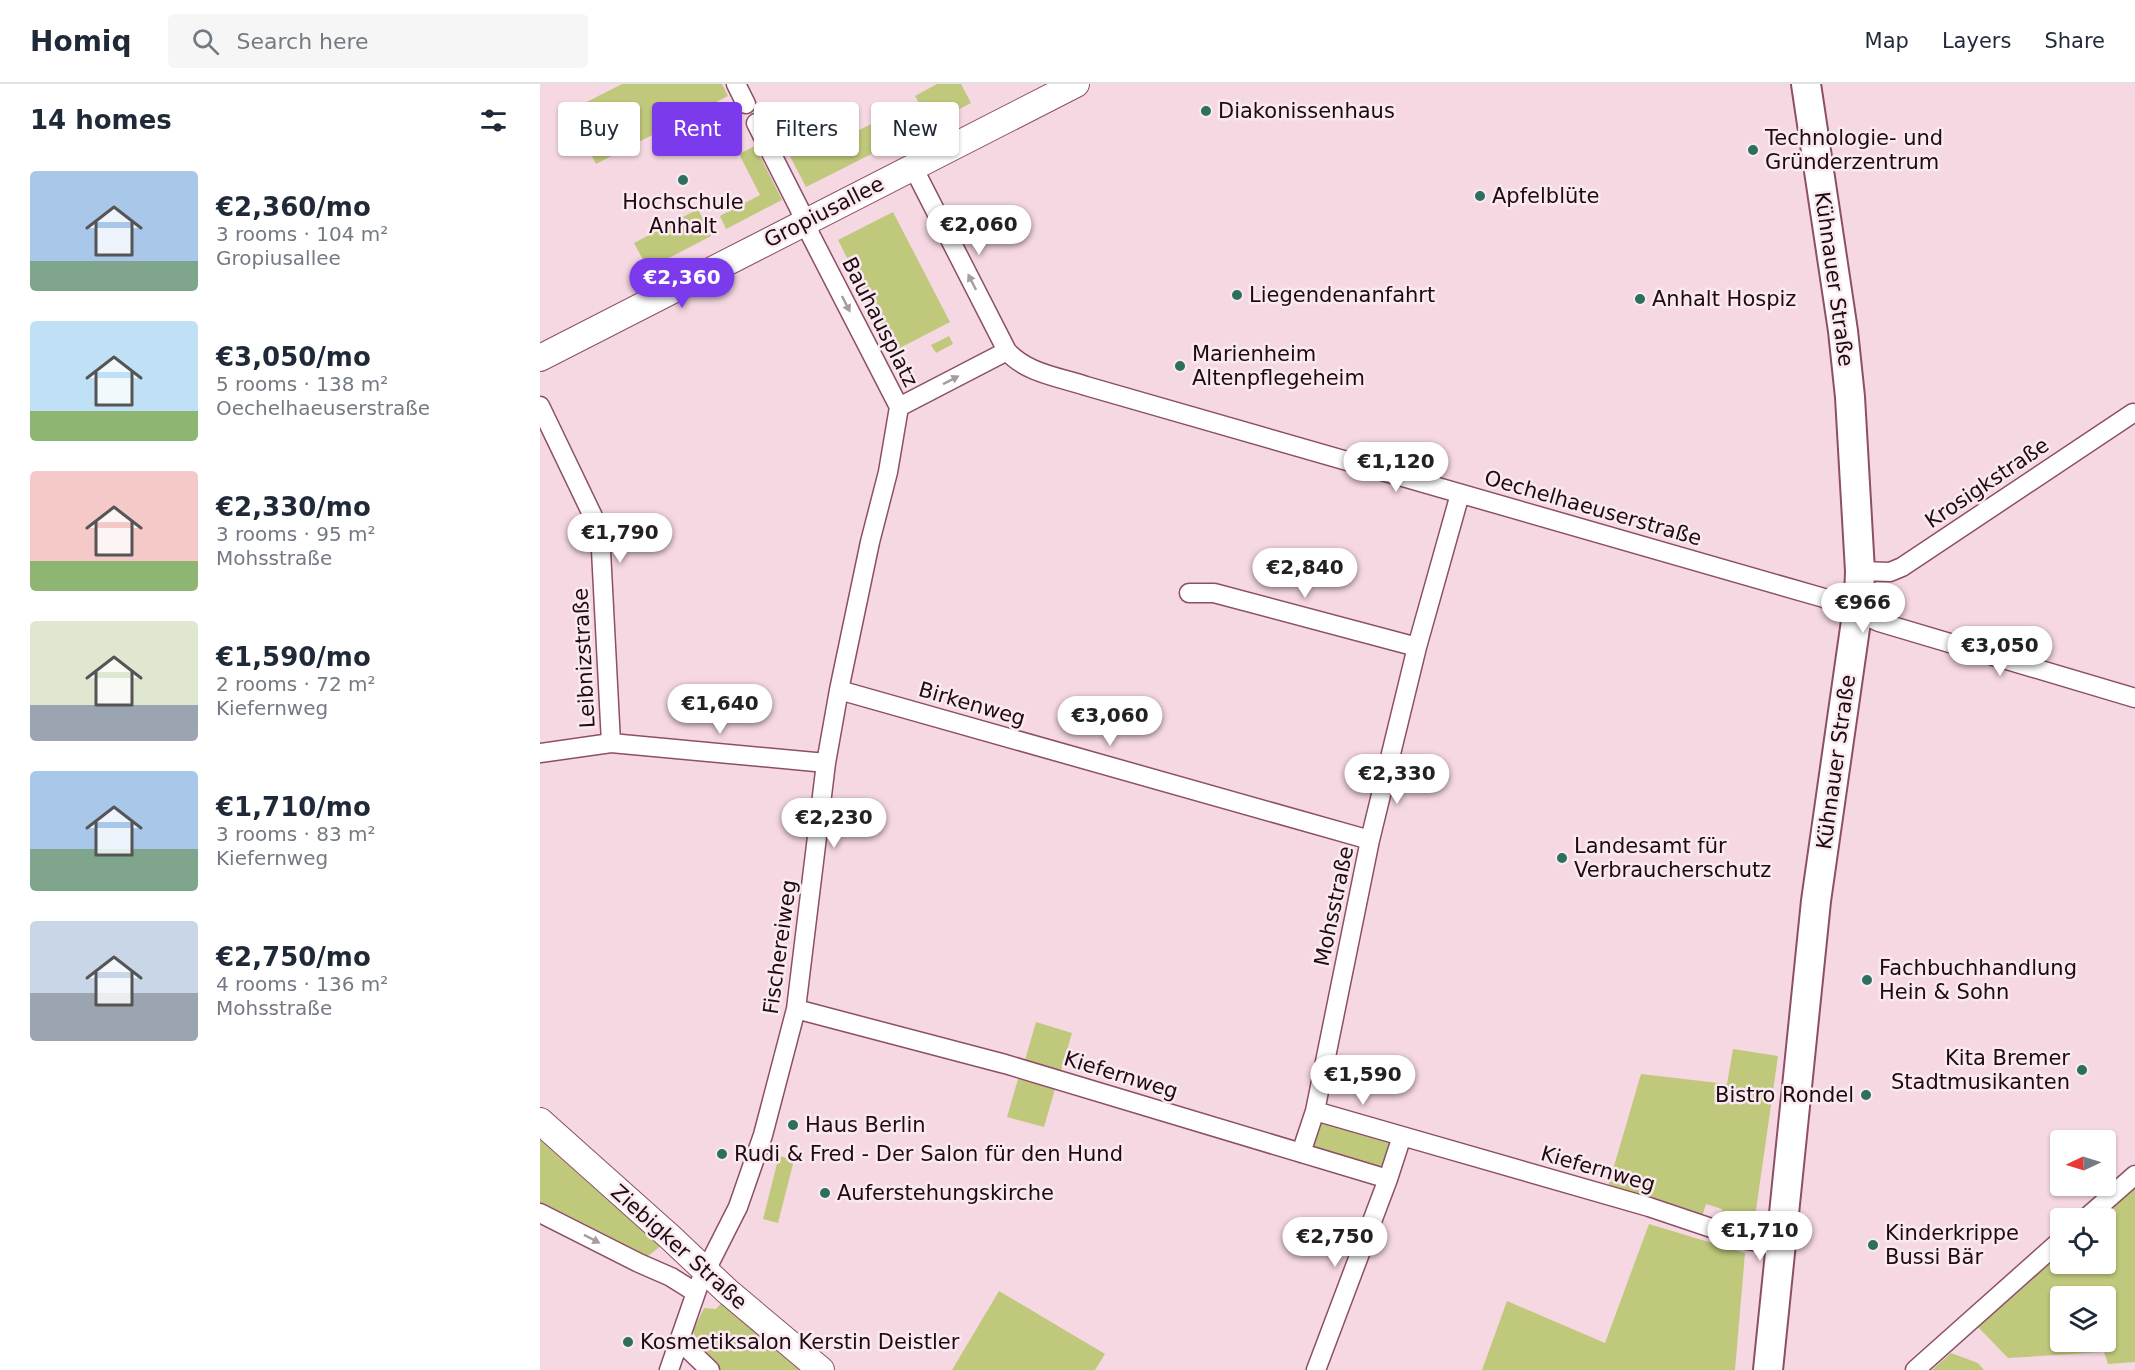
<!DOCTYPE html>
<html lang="en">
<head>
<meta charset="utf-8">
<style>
  :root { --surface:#fff; --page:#f6f6f7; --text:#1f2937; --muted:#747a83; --line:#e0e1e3; --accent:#7c3aed }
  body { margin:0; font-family:"DejaVu Sans",sans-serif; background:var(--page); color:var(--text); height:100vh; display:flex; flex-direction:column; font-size:22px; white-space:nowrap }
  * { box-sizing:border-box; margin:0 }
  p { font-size:20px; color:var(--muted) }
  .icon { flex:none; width:33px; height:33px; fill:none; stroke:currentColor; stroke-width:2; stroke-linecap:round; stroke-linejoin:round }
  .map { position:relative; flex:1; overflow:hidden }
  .details { display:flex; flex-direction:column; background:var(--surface); width:540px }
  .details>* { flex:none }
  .top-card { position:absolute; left:18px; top:18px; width:570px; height:54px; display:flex; gap:12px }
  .needle { width:39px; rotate:266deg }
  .fabs { position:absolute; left:1510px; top:1046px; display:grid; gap:12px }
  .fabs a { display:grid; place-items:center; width:66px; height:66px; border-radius:6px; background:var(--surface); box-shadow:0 2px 4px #0004; font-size:30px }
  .price { position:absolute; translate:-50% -51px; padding:0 14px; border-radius:21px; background:#fff; color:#222; font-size:20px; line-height:39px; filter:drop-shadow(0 2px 3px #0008) }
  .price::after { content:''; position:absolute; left:50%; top:36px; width:18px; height:14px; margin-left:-9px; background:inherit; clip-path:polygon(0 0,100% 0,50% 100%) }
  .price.current { background:var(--accent); color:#fff }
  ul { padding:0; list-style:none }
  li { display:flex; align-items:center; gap:18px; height:150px; padding:0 30px }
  li span { display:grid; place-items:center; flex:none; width:168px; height:120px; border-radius:6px; color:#555 }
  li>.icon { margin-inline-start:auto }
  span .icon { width:72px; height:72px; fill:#fffc; stroke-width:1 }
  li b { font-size:26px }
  h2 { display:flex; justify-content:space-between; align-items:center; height:72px; padding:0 30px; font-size:26px }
  .pill { padding:0 21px; border-radius:6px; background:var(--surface); box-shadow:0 2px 4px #0004; font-size:21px; line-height:54px }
  .pill.current { background:var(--accent); color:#fff }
  header { display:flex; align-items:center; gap:36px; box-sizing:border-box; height:84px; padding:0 30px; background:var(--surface); border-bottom:2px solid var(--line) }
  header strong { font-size:28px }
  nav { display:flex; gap:33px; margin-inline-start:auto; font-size:21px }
  .search { width:420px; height:54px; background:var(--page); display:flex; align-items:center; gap:15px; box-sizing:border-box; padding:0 21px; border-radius:6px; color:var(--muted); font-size:22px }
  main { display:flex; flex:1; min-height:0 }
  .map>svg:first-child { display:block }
</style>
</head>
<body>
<header>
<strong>Homiq</strong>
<div class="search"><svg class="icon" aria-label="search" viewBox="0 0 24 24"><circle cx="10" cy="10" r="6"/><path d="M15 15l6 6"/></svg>Search here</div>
<nav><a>Map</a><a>Layers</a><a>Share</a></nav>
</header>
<main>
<section class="details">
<h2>14 homes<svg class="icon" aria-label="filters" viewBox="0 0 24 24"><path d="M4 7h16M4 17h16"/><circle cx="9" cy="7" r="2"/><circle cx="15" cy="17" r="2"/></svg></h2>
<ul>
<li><span style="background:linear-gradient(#a9c7e8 75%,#7fa58c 0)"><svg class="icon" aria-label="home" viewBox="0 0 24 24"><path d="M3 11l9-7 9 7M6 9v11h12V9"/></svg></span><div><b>€2,360/mo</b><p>3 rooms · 104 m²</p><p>Gropiusallee</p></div></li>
<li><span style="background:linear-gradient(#bfe0f5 75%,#8fb573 0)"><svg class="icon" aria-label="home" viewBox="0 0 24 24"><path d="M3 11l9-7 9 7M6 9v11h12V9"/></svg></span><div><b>€3,050/mo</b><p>5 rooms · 138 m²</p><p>Oechelhaeuserstraße</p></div></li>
<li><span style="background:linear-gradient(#f6c9c9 75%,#8fb573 0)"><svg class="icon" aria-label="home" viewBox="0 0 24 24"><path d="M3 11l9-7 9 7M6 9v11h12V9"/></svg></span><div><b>€2,330/mo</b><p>3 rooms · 95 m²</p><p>Mohsstraße</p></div></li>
<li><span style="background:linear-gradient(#dfe7d0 70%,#9aa5b1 0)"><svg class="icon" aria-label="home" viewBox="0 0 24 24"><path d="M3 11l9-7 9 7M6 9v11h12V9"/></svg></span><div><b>€1,590/mo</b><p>2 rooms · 72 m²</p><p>Kiefernweg</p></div></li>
<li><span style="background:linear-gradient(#a9c7e8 65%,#7fa58c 0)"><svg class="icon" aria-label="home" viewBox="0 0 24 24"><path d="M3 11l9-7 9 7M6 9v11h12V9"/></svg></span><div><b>€1,710/mo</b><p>3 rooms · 83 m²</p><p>Kiefernweg</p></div></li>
<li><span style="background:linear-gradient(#c9d6e8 60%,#9aa5b1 0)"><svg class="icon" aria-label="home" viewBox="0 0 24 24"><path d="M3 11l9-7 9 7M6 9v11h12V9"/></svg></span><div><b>€2,750/mo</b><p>4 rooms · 136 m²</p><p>Mohsstraße</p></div></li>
</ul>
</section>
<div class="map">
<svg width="1595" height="1286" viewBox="0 0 1595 1286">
  <rect width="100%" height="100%" fill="#f6d8e3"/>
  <path fill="#bfc87b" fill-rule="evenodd" d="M82,0H182L188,12L56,80L29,27Z
    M397,0H421L431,19L390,40L375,12Z
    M362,25L373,49L266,103L238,49L251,43L266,72Z
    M215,62L242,116L186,145L180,132L220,111L199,70Z
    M158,125L171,152L108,185L94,159Z
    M353,128L410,238L354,267L298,156Z
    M409,252L413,260L396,269L391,261Z
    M496,938L532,949L521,987L485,976Z
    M1193,965L1238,972L1213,1147L1179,1138L1182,1125L1166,1120L1162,1133L1067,1106L1101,990L1187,1000Z
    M478,995L515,1005L504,1043L467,1033Z
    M780,1034L854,1057L844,1089L770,1066Z
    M0,1037L131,1154L99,1179L0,1129Z
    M239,1072L254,1076L238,1139L223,1135Z
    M1595,1104V1278L1568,1280L1564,1268L1468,1274L1438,1243L1521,1170V1179H1566V1134H1561ZM1521,1212H1566V1257H1521Z
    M1109,1140L1205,1169L1195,1286H942L967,1217L1065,1259Z
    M459,1207L565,1270L555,1286H412Z
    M184,1216L267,1286H178L158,1262L153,1247L164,1224L176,1225Z
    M1411,1269L1438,1279L1444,1286H1392Z"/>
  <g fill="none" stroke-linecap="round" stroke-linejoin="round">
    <defs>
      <path id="street" d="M196,0L206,20
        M216,39L259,124L271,152L359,323
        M467,267C486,289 519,293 546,302L1284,514L1301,520L1339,538L1595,614
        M0,322L60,447L71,659
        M359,323L467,267L373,83
        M1320,487L1350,488L1362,483L1593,329
        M649,509H674L877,563
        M299,606L830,756
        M0,669L71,659L286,679
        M256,925L465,980L848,1095L862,1052L1109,1123L1207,1156L1240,1162
        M775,1027L862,1052
        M761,1069L775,1027L830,756L877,563L920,410
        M0,1129L99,1179L131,1193L155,1208
        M1546,1134L1595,1091
        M138,1258L148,1265L170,1286
        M129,1286L159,1200L198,1123L223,1051L256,925L286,679L299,606L330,458L348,388L359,323
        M776,1286L848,1095
        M1375,1286L1521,1156"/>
      <path id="secondary" d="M0,274L536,0
        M0,1037L131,1154L187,1207L281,1286"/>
      <path id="primary" d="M1228,1286L1276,817L1319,516L1320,487L1310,313L1303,247L1266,0"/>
    </defs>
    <use href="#street" stroke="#8d4e68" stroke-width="21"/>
    <use href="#secondary" stroke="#8d4e68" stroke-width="28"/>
    <use href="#primary" stroke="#8d4e68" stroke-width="32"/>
    <use href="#street" stroke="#fff" stroke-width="18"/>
    <use href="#secondary" stroke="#fff" stroke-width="26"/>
    <use href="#primary" stroke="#fff" stroke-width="28"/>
  </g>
  <defs><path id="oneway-solid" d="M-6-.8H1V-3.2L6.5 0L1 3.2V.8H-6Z" transform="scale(1.5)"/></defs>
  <g fill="#a69da1">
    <use href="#oneway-solid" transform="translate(432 198) rotate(-117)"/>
    <use href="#oneway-solid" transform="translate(306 220) rotate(63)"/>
    <use href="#oneway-solid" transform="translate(411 296) rotate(-27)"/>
    <use href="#oneway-solid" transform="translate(52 1155) rotate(27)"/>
  </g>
  <g fill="#2d6e5e" stroke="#f9eaf0" stroke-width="2">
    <circle cx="666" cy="27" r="6"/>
    <circle cx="1213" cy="66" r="6"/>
    <circle cx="143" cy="96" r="6"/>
    <circle cx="940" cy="112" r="6"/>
    <circle cx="697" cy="211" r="6"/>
    <circle cx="1100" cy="215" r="6"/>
    <circle cx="640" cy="282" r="6"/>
    <circle cx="1022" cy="774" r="6"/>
    <circle cx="1327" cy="896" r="6"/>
    <circle cx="1542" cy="986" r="6"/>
    <circle cx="1326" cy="1011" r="6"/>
    <circle cx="253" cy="1041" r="6"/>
    <circle cx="182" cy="1070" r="6"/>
    <circle cx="285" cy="1109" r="6"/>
    <circle cx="1333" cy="1161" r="6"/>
    <circle cx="88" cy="1258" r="6"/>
  </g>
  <g text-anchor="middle" stroke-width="5" stroke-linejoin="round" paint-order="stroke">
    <g font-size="21" fill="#210914" stroke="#f9eaf0" text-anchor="start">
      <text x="678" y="34">Diakonissenhaus</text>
      <text x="1225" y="61">Technologie- und<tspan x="1225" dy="24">Gründerzentrum</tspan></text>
      <text x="952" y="119">Apfelblüte</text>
      <text x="143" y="125" text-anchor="middle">Hochschule<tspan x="143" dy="24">Anhalt</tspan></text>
      <text x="709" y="218">Liegendenanfahrt</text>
      <text x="1112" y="222">Anhalt Hospiz</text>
      <text x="652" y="277">Marienheim<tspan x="652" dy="24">Altenpflegeheim</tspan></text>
      <text x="1034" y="769">Landesamt für<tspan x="1034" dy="24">Verbraucherschutz</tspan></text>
      <text x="1339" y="891">Fachbuchhandlung<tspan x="1339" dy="24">Hein &amp; Sohn</tspan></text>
      <text x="1530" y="981" text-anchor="end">Kita Bremer<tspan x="1530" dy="24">Stadtmusikanten</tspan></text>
      <text x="1314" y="1018" text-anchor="end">Bistro Rondel</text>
      <text x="265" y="1048">Haus Berlin</text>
      <text x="194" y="1077">Rudi &amp; Fred - Der Salon für den Hund</text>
      <text x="297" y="1116">Auferstehungskirche</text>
      <text x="1345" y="1156">Kinderkrippe<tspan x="1345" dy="24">Bussi Bär</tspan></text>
      <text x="100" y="1265">Kosmetiksalon Kerstin Deistler</text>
    </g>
    <g font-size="21" fill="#210914" stroke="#f9eaf0">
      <text transform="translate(284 128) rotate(-27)" y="7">Gropiusallee</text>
      <text transform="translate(1294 195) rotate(82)" y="7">Kühnauer Straße</text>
      <text transform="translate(340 238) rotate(63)" y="7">Bauhausplatz</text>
      <text transform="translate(1447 399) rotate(-34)" y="7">Krosigkstraße</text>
      <text transform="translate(1053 424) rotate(16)" y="7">Oechelhaeuserstraße</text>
      <text transform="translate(44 574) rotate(-93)" y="7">Leibnizstraße</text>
      <text transform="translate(432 620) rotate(16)" y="7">Birkenweg</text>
      <text transform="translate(1296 678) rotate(-82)" y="7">Kühnauer Straße</text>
      <text transform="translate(794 822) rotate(-78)" y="7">Mohsstraße</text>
      <text transform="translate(240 863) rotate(-82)" y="7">Fischereiweg</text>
      <text transform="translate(581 991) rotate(17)" y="7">Kiefernweg</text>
      <text transform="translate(1058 1085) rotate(16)" y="7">Kiefernweg</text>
      <text transform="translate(139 1163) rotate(42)" y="7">Ziebigker Straße</text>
    </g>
  </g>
</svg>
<div class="fabs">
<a><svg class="needle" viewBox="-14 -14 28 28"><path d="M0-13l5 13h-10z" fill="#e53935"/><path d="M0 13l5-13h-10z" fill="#747a83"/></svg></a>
<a><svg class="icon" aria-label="locate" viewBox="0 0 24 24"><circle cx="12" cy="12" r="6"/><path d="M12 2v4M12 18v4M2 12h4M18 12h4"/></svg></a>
<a><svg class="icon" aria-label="layers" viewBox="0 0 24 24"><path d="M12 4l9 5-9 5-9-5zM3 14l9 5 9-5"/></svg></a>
</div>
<b class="price" style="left:439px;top:172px">€2,060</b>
<b class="price current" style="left:142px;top:225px">€2,360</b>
<b class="price" style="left:856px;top:409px">€1,120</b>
<b class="price" style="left:80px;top:480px">€1,790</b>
<b class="price" style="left:765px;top:515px">€2,840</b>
<b class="price" style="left:1323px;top:550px">€966</b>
<b class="price" style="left:1460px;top:593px">€3,050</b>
<b class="price" style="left:180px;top:651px">€1,640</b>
<b class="price" style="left:570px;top:663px">€3,060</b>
<b class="price" style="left:857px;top:721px">€2,330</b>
<b class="price" style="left:294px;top:765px">€2,230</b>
<b class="price" style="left:823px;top:1022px">€1,590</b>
<b class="price" style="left:1220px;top:1178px">€1,710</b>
<b class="price" style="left:795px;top:1184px">€2,750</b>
<div class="top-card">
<a class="pill">Buy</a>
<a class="pill current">Rent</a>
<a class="pill">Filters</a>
<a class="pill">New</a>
</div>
</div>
</main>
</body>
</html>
